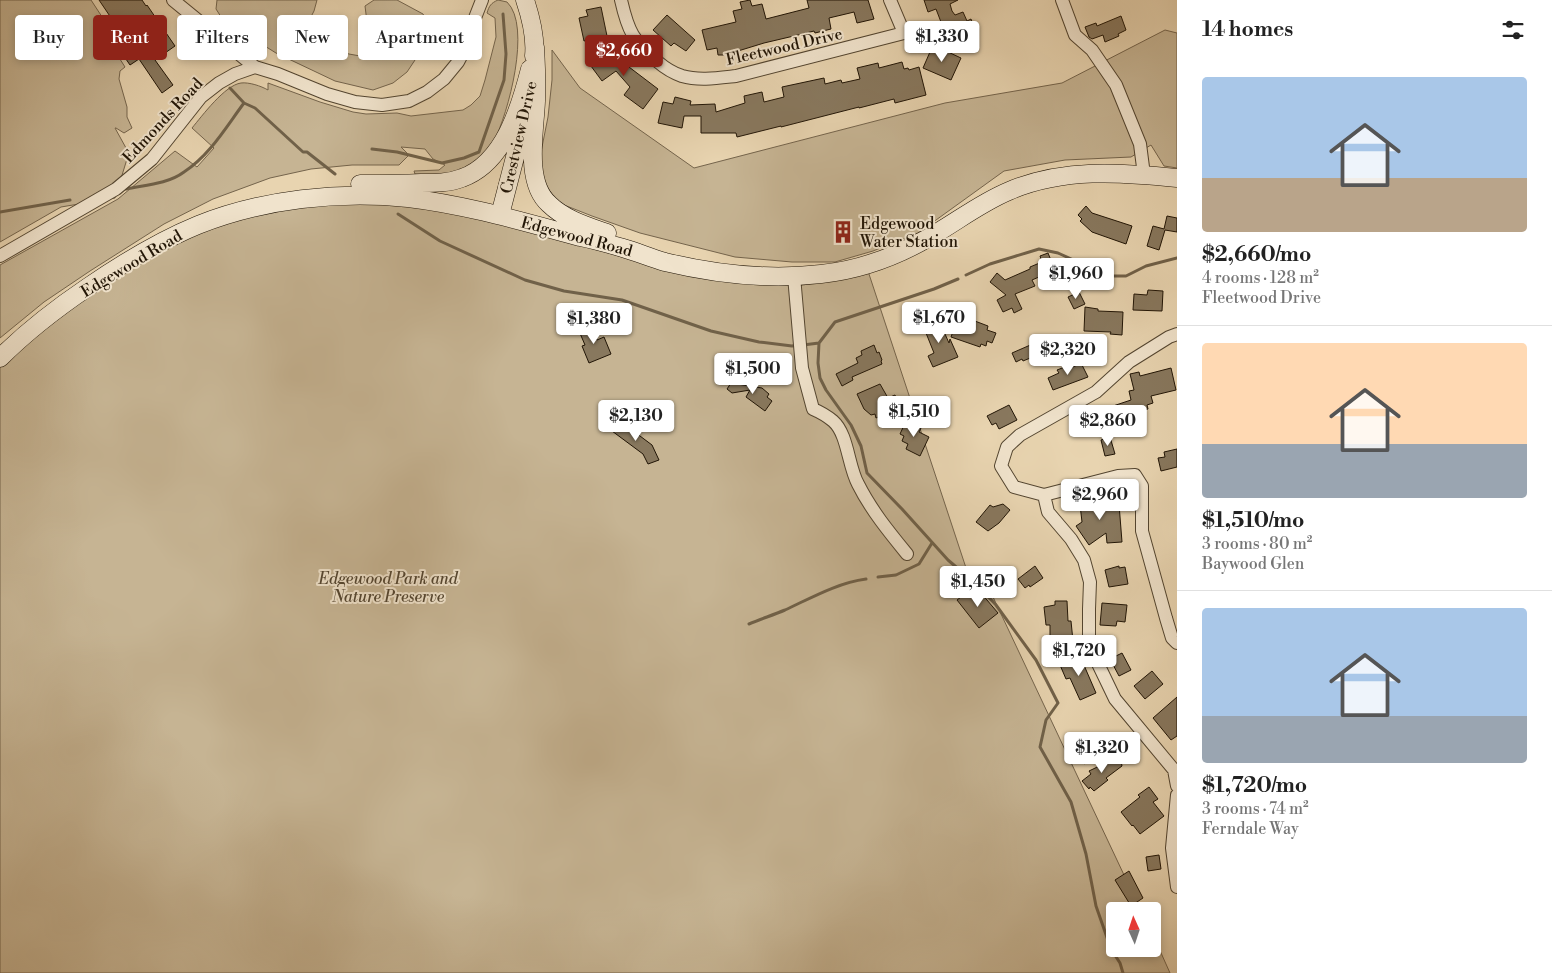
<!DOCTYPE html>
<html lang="en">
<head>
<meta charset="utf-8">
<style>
  :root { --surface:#fff; --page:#f2f2f2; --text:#222; --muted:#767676; --line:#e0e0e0; --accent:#8f2418 }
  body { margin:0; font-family:"Libre Bodoni",serif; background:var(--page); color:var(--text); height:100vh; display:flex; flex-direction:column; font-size:19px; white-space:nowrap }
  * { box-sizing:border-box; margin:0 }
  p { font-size:16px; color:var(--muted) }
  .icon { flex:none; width:28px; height:28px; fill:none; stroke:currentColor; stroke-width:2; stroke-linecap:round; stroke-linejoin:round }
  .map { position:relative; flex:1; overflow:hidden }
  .sheet { display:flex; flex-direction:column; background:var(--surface); width:375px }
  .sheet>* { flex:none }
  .banner { position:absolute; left:15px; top:15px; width:475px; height:45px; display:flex; gap:10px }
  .needle { width:32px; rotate:357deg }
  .buttons { position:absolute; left:1106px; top:902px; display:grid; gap:10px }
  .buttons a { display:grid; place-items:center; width:55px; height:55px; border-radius:5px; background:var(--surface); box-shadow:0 2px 8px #0003; font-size:25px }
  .price { position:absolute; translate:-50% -42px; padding:0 11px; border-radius:5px; background:#fff; color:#222; font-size:16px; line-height:32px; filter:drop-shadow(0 1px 2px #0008) }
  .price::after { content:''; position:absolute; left:50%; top:30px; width:15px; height:11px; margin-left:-8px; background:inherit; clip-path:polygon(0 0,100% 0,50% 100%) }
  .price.selected { background:var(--accent); color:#fff }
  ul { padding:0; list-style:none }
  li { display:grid; align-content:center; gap:10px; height:265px; padding:0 25px }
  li+li { border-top:1px solid var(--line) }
  li span { display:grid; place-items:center; height:155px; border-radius:5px; color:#555 }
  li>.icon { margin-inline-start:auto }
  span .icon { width:90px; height:90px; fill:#fffc; stroke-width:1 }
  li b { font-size:21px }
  h2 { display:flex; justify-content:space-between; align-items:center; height:60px; padding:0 25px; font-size:21px }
  .pill { padding:0 18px; border-radius:5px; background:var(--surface); box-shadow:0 2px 8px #0003; font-size:18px; line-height:45px }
  .pill.selected { background:var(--accent); color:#fff }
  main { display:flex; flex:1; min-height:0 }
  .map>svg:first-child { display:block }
</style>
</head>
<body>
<main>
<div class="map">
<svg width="1177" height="973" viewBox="0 0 1177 973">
  <rect width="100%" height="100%" fill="#e8d4b0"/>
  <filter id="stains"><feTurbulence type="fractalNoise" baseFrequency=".004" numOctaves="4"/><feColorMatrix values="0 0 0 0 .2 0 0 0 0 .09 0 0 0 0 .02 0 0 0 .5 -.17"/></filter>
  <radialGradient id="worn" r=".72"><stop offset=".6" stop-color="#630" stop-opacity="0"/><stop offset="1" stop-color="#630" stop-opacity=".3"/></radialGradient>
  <path fill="#c6b493" stroke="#74644c" d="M0,0H91L110,29L109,42L125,67L120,71L119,79L127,107V117L132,128L124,133L116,128H115L131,157L127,159L115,198L61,207L0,242Z
    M217,0H317L314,11L301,36L349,54L377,59L369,38L365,6L374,0H397L423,14L429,24L423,48L407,72L393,83L373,90L335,81L276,53L223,20L216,9Z
    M498,0L507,2C532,26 508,114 494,141C490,148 483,157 477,162C460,176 436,176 415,174L414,171L439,170L445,165L433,159L425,149L401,147L409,155L399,165H352L311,169L270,178L213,199L164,224L90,271L44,302L0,338V265L118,199L175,151L197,167L214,148L192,128C202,116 225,85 241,83C249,82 261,86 268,90V83L320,102L353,112L366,114L397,113L411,116L463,110L471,105L480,96L485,80L496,37L495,18L487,13C489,6 491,3 498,0Z
    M1165,30L1177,33V168L1164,166L1151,145L1131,157L1065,160L1004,171L918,233L873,251L835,262H792L735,257L640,233L592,216L559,203L549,190L542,177L541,152L548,117L552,80V50L580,88L694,168L945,103L1062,83Z
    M373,196L730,273L866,265L970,580H985L1141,911H1115V949H1152L1153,935L1170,973H0V358L54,311L223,216Z"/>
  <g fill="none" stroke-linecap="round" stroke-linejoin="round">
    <path stroke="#706149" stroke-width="3" d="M230,88L244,103L255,108L303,152H307L335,174
      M372,149L397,152L442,163L464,158L479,152L504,80L506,54L503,14
      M126,189C145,185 168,184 184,172C210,155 226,127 244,103
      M0,212L70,200
      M398,214L440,241L525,280L564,291L622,300L711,331L759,342L792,346L797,345
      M966,275L990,264L1039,249L1058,253L1108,276H1126L1146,266L1177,258
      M819,343L818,363L820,378L826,390L851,425L861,446L867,473L902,509L948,560L976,584L996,605L1036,660L1058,703L1046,720L1040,747L1071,802L1086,854L1096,906L1111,949L1120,963L1123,973
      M803,345L819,343L835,322L934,289L958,279
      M878,577L896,575L919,564L932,543
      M749,624C761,619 773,615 785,610C811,598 837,583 866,579"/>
  </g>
  <path fill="#88785e" stroke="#211506" d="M99,0H142L146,6L147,5L175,46L155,60L173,85L162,93L139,59L130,65L113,40L122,34Z
    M750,0L752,6L762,4L766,19L809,8L807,0H868L874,19L857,23L854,12L850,13L829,18L831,29L815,33L814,31L798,35L764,43L725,55H718L717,48L707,50L702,30L736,22L733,11L742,9L740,2Z
    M924,0H958L950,4L952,11L955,15L963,12L967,21L971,19L976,33L949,43L936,9L928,12Z
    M601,7L607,36L584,41L579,18L588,16L586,10Z
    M667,15L695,40L686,51L674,43L671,46L653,30Z
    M1121,16L1126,30L1118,34L1119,36L1105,42L1103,35L1092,39L1089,37L1085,27L1096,23L1097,26Z
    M933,45L961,58L951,80L923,68Z
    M605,49L610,56L616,51L629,67L658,89L643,109L624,95L630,87L616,71L602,81L588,62Z
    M902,62L904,69L908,68L909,70L919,67L926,95L895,103L894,99L859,108V107L781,127V126L737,137L736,133H701V116H684L682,128L658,123L663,102L673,104L675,97L691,101L690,105L715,104L716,112L745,103L744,96L762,92L764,102L784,97L782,87L824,78L825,84L841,80L842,83L860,79L857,68L878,63L879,68Z
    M1086,206L1092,213L1132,226L1126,244L1092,232L1080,221L1082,219L1078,215Z
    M1167,216L1177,218V232L1165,230L1159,250L1147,246L1153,226L1164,229Z
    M1048,253L1055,270L1032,280L1035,286L1015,294L1022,309L1014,313L1012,308L1003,312L997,300L1006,295L990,282L997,273L1005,280L1030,269V267L1042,262L1040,256Z
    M1148,290L1163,291L1162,311L1133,310L1134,294L1147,295Z
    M1079,292L1085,304L1074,309L1068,297Z
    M1085,307L1098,309V311L1123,312L1122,335L1110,334L1111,332L1084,331Z
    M959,315L988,326L987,330L996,333L992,343L987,341L986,346L981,344L980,347L951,337Z
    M932,319L933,322L941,325L949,343L950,339L958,357L933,367L928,356L934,353L922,323Z
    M591,326L597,340L604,337L611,354L589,363L582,346L585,345L579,331Z
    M1035,343L1040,354L1023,361L1022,359L1016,362L1012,353Z
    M874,345L877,353L879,352L882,360L881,361L882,364L852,377L853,380L842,386L836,374L858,363L856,358L862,355L861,351Z
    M1081,363L1088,377L1053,390L1048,378L1059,373L1057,370L1070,365L1071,368Z
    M1171,368L1176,390L1151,396L1153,403L1147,405L1148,409L1132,413L1133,415L1108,423L1104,409L1131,400L1129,391L1134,390L1130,374L1139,372L1140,376Z
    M731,383L762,388L769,394L767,397L772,401L765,411L746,397L750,390L732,393L727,389Z
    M880,384L888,398L895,395L900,407L876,418L875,414L871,415L864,409L857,394Z
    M1009,405L1017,420L999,429L996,423L992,425L987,416Z
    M620,421L652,445L659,460L648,464L643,454L612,431Z
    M906,421L921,428L919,432L929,437L920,456L906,449L908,444L902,441L904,436L900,434Z
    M1110,437L1115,454L1105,456L1101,440Z
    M1177,449V467L1161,471L1158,458L1165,457L1164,452Z
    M1089,494L1091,506L1119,504L1122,542L1107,543L1106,533L1089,545L1076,526L1082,522L1079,496Z
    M1003,504L1010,510L999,523L988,531L976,522L990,505L993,507Z
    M1035,566L1043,578L1030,587L1029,585L1025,588L1018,579Z
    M1119,566V568L1125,567L1128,584L1109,587L1105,570Z
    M969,591L975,599L981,593L998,613L979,628L957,600Z
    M1055,601H1067L1068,621H1071L1073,641L1050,642V625H1046L1044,607L1055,605Z
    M1102,603L1127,605L1125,622L1117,621L1116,626L1100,625Z
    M1122,653L1131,670L1119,676L1110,659Z
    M1080,656L1096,693L1080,700L1070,678L1066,679L1060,665Z
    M1152,671L1163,684L1145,699L1134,686Z
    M1177,697V736L1171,740L1153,718Z
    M1108,735L1113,742L1084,764L1072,749L1089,736L1090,738L1092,737L1096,743Z
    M1118,757L1121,761L1122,766L1106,778L1108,780L1094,791L1090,787L1089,789L1082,781L1091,774L1089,771Z
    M1149,787L1158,799L1153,802L1164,816L1140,834L1133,825L1132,826L1121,812L1140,797L1138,795Z
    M1159,855L1161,869L1148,871L1146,857Z
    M1129,871L1143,898L1131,906L1115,880Z"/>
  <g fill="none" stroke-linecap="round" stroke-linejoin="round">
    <defs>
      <path id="minor" d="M173,0L255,67
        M621,0C628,31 633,41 658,62C665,68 673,73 682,76C699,81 718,78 736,76L904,33L890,0
        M1062,0L1075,35L1092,50L1116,85L1140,144L1144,175
        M0,256L116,189L152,159L201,97L219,83L235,74L255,67L278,74L327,94L355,102L382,105L409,101L427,92L444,79L458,62L468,43L473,23L482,0
        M794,276L802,368L813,409C820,412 827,416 833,421C848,434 848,466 858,484C871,510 889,532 907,554
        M1177,334L1169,337L1129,362L1096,392L1020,435L1007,447L1001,466L1014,487L1044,495L1118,476L1135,475L1142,486V531L1166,618L1172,638L1177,643
        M1044,495L1048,512L1071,539L1084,560L1090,582L1089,609V645L1115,699L1174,770L1177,786
        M1177,795L1172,848L1177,887"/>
      <path id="secondary" d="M525,0C531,18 536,37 534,56
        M535,47C536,65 537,83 536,101C535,130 524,182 549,204C564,219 587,226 607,233
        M360,184C380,184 401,184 421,183C435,183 449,183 462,178C504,163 520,108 530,69
        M500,215L528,107
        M0,358C27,331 57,308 88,287C123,263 159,241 198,225C263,199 339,191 408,198C467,205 524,222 580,237C595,240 609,244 623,248C637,252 651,258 665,262C715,274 770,280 821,274C859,270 895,257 928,238C955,223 980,203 1009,191C1062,168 1121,172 1177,178"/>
    </defs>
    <use href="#minor" stroke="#534530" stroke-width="14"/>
    <use href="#secondary" stroke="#211506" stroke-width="19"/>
    <use href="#minor" stroke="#f0e3cc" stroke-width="12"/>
    <use href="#secondary" stroke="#f0e3cc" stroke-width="18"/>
  </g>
  <defs>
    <symbol id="building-bare" viewBox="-9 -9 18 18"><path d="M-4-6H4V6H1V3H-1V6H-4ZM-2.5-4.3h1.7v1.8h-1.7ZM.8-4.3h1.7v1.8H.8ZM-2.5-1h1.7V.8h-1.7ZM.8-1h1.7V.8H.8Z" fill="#8f2418" stroke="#f0e3cc" stroke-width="2.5" paint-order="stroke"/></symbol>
  </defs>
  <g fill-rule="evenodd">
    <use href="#building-bare" x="827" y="216" width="32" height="32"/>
  </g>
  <g text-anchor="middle" stroke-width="4" stroke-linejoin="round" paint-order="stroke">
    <g font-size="16" fill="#211506" stroke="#f0e3cc">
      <text transform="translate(784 46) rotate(-13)" y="6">Fleetwood Drive</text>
      <text transform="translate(162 120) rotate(-47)" y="6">Edmonds Road</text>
      <text transform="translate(518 137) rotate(-77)" y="6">Crestview Drive</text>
      <text transform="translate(577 236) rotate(15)" y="6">Edgewood Road</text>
      <text transform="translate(131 263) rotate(-31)" y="6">Edgewood Road</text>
    </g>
    <g font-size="16" fill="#211506" stroke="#f0e3cc" text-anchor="start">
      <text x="860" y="229">Edgewood<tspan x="860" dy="18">Water Station</tspan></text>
    </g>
    <g font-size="16" font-style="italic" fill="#534530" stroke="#f0e3cc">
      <text x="388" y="584">Edgewood Park and<tspan x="388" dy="18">Nature Preserve</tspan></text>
    </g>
  </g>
  <rect width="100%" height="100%" filter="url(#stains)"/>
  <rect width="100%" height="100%" fill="url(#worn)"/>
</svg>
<div class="buttons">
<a><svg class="needle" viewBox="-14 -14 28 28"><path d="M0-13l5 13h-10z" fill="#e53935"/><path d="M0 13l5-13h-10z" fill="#767676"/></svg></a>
</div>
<b class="price" style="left:942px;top:63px">$1,330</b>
<b class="price selected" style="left:624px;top:77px">$2,660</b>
<b class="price" style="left:1076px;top:300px">$1,960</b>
<b class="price" style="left:939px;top:344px">$1,670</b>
<b class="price" style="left:594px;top:345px">$1,380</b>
<b class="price" style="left:1068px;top:376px">$2,320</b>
<b class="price" style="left:753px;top:395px">$1,500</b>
<b class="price" style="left:914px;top:438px">$1,510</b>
<b class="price" style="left:636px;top:442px">$2,130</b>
<b class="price" style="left:1108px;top:447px">$2,860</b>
<b class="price" style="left:1100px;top:521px">$2,960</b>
<b class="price" style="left:978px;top:608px">$1,450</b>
<b class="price" style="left:1079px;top:677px">$1,720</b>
<b class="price" style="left:1102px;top:774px">$1,320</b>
<div class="banner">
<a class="pill">Buy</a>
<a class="pill selected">Rent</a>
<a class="pill">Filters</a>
<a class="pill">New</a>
<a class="pill">Apartment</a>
</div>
</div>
<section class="sheet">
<h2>14 homes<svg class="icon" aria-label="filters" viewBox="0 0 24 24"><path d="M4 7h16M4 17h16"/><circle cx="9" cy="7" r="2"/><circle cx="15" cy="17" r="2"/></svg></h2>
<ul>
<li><span style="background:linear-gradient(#a9c7e8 65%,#b9a48a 0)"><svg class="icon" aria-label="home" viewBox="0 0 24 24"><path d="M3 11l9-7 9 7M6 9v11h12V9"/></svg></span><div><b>$2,660/mo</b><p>4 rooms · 128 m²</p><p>Fleetwood Drive</p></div></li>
<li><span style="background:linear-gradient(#ffd9b3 65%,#9aa5b1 0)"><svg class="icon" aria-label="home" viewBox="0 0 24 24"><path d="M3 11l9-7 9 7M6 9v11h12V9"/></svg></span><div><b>$1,510/mo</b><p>3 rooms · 80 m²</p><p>Baywood Glen</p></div></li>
<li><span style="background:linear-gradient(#a9c7e8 70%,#9aa5b1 0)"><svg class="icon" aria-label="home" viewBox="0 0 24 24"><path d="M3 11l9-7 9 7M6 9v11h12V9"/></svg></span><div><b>$1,720/mo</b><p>3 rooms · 74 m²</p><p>Ferndale Way</p></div></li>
</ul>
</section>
</main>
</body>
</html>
